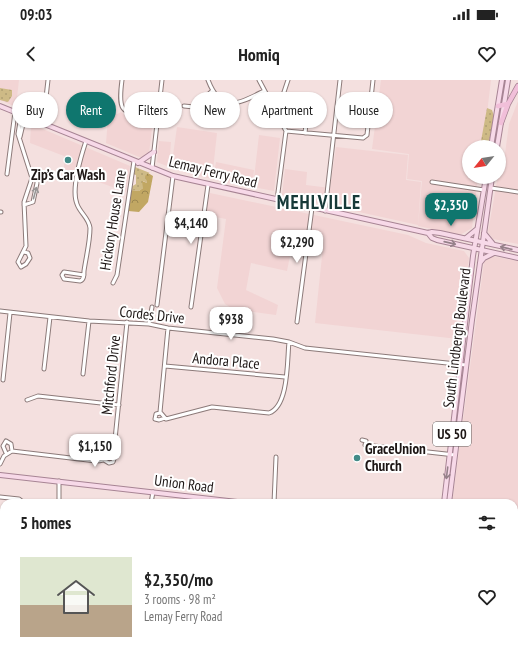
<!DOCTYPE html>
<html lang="en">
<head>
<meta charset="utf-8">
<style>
  :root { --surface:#fff; --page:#f6f6f6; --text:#222; --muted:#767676; --line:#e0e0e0; --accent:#0f766e }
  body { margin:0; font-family:"PT Sans Narrow",sans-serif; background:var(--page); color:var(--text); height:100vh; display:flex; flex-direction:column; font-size:15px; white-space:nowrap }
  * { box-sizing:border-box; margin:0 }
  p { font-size:13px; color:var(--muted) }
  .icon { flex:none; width:22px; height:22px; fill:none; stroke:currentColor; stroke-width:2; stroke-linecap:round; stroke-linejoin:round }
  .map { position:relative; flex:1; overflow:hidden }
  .drawer { position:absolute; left:0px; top:419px; width:518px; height:156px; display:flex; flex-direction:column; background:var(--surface); border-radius:12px 12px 0 0; box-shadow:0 1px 3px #0004 }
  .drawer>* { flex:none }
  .hud { position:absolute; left:12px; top:12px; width:494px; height:36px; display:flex; gap:8px }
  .needle { width:26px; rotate:240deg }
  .controls { position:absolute; left:462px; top:60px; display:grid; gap:8px }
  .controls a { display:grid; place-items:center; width:44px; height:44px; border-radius:50%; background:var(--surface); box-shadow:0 1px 3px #0004; font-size:20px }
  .price { position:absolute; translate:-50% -34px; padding:0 9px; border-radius:8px; background:#fff; color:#222; font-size:13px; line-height:26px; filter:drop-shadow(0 1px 2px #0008) }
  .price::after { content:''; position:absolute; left:50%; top:24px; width:12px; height:9px; margin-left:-6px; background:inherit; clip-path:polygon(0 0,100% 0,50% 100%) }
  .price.on { background:var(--accent); color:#fff }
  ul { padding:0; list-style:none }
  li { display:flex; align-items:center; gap:12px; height:100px; padding:0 20px }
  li+li { border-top:1px solid var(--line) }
  li span { display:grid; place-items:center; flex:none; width:112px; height:80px; border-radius:0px; color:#555 }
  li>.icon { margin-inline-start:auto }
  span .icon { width:48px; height:48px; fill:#fffc; stroke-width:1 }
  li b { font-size:17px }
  h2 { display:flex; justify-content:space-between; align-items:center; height:48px; padding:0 20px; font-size:17px }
  .chip { padding:0 14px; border-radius:18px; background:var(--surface); box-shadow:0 1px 3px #0004; font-size:14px; line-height:36px }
  .chip.on { background:var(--accent); color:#fff }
  .status { display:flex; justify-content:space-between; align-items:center; height:28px; padding:0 20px; background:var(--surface); direction:ltr }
  .status svg { height:11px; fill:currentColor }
  header { display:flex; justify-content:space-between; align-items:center; height:52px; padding:0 20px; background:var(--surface); font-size:18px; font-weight:600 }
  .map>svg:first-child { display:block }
</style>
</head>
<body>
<div class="status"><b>09:03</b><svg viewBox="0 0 49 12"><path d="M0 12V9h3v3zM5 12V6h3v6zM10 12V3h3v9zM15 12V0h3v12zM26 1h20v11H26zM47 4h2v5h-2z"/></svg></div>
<header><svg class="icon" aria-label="back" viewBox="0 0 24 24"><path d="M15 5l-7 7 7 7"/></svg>Homiq<svg class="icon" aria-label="heart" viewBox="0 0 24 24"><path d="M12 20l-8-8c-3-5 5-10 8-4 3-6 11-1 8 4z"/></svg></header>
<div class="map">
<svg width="518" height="575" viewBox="0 0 518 575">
  <defs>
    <pattern id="grass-dots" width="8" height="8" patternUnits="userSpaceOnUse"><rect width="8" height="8" fill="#ceba86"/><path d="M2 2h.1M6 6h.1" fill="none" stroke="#b09f73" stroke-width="1.8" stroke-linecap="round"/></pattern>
    <pattern id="forest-crowns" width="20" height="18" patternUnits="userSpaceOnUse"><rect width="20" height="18" fill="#c1a763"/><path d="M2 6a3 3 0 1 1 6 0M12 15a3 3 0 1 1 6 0" fill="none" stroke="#9c8750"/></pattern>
  </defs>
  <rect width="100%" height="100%" fill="#f4e0df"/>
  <path fill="#f2d4d4" d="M0,0H19L16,27L0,20Z
    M381,0H491L483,67H469V97H478L472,148L460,155L418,146L422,101L407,99L409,74L372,69Z
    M518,21V164L493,159L488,152L500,84L504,81L509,44Z
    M121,32L126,36L153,39L149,74L144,77H139L106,63L108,39Z
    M31,44L130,86L126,112L85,97L64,93V76L30,63Z
    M177,47L217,53L212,99L171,89Z
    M259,55L280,58L274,111L253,107Z
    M159,61L171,62L169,87L157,82Z
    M336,67L408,75L406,100L421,102L418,145L282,115L285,89L307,92L306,105L330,108Z
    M216,82L254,90L252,108L213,99Z
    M210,113L408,155L426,163L464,171L469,178L458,259L315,243L324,157L304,156L293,161L287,191L251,183L246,210L278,225L276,235L233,229L225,224L217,208L226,139L205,135Z
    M492,176L518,181V454H514V423H452L484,182Z
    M514,460L518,461V488H514Z
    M514,516H518V568L514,570Z
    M325,571H425V575H325Z"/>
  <path fill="url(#grass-dots)" d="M0,8L12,10V16L8,22L0,20Z
    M487,28L492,30L494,36L488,67H472L481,61Z
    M135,87L150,93H148L146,99L147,103L143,101V108L139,111L131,110V107L136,104V95L133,94Z"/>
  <path fill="url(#forest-crowns)" d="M148,93L153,96L148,122L139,132L128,131L131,110L139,111L143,108L142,101L147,103L145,96Z
    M249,571H323V575H257Z"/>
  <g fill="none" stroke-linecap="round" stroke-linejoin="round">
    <defs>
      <path id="minor" d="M122,0C117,38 124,31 158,36
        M208,0C221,34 238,24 264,11
        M259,0L286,51L277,120
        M270,22L283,15L288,0
        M184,26L194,27L212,11
        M23,41L20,42L18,54L32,98L24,122L26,166L18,182L21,187L26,184L30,178L28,173L24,172
        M43,44L48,0
        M286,51L363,58L367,55L373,0
        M305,53L308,27
        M20,57L25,36
        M152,88L162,0
        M7,94L15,32
        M432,102L484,110
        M491,108L518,112
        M24,125L33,122L37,103V100L32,98
        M325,131L340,0
        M0,132H1
        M84,195L64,192L62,195L64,199L80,201C84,200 84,195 84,191C86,177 90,162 90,148C89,138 80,133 77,124C71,110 81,76 86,61
        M113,203L117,195L134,81
        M157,225L173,96
        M191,227L208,105
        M0,231L89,241L149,244L168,248L273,259L289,262L305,268L466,285
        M297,242L312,128
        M149,244L152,227
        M168,248L160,332L166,339L212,327L269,333C289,326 287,280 289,262
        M165,286L285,297
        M44,289L50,237
        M83,294L89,241
        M3,300L10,233
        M27,320L38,316L119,325
        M160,333L156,334L155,339L159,340L165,338
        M362,360L366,361L365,365L455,375
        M6,373L3,366L6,361L11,364L12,371
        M104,380L109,383L113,382L114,379L112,374
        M0,384L4,376L12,371L96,381C105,381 112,378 114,369L127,242
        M59,401V423
        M0,417L19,419L24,423
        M151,423L153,412
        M274,423L276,377
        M514,457L518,458
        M514,510H518
        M0,531L4,533
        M100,571L104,575
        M25,575L26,571
        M189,575L190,571
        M284,575L285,571"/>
      <path id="major" d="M0,26L173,96L428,153L432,152L440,153L518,170
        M491,67L502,0
        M497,67L508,0
        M138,83L154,72
        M428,153L432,158L437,160L518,178
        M484,153L493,164
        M466,158L477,149
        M480,183L484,178L494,173
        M0,395L246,423
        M444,423L473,176L486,97
        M449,423L472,240L492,97
        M443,571V575
        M436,575V571"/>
      <path id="highway" d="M498,26L508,24
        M501,43L508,24L518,6"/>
    </defs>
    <use href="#minor" stroke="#8c7a79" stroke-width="5"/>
    <use href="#major" stroke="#a78494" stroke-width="6"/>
    <use href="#highway" stroke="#a78494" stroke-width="6"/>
    <use href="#minor" stroke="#fff" stroke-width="3"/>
    <use href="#major" stroke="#f7d9e8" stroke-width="4"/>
    <use href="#highway" stroke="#f1bfd9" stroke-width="4.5"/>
  </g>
  <defs><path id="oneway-shaft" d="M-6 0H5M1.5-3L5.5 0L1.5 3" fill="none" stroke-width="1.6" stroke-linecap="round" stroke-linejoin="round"/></defs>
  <use stroke="#999696" href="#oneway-shaft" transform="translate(35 113) rotate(-75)"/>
  <g stroke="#958189">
    <use href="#oneway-shaft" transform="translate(450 163) rotate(13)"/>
    <use href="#oneway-shaft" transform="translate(506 168) rotate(-167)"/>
    <use href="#oneway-shaft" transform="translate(447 393) rotate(97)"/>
  </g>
  <g fill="#438b88" stroke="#fff" stroke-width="1.5">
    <circle cx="68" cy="80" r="4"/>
    <circle cx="357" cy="378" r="4"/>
  </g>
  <g text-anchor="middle" stroke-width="4" stroke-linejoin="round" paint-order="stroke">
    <rect fill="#fff" stroke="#615c5b" stroke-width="1" x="433" y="342" width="38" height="24" rx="3"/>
    <g font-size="14" font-weight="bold" fill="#1d1615">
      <text x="452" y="359">US 50</text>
    </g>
    <g font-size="15" fill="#1d1615" stroke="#fff">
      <text transform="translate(213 92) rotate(14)" y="5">Lemay Ferry Road</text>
      <text transform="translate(113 140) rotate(-81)" y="5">Hickory House Lane</text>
      <text transform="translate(152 235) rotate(6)" y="5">Cordes Drive</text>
      <text transform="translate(457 258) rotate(-83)" y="5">South Lindbergh Boulevard</text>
      <text transform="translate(226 281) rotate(5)" y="5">Andora Place</text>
      <text transform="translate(111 295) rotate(-84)" y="5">Mitchford Drive</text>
      <text transform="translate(184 404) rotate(7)" y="5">Union Road</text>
    </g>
    <g font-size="15" font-weight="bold" fill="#1d1615" stroke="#fff">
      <text x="68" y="100">Zip’s Car Wash</text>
      <text x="365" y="374" text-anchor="start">GraceUnion<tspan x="365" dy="17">Church</tspan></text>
    </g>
    <g font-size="19" font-weight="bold" letter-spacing="1" fill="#173938" stroke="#fff">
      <text x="319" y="129">MEHLVILLE</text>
    </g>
  </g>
</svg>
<div class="controls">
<a><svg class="needle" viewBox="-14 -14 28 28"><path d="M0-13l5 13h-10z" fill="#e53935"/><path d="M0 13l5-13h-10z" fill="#767676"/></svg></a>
</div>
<b class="price on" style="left:451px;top:147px">$2,350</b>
<b class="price" style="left:191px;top:165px">$4,140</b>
<b class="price" style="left:297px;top:184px">$2,290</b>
<b class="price" style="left:231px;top:261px">$938</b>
<b class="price" style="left:95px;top:388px">$1,150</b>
<div class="hud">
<a class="chip">Buy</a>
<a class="chip on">Rent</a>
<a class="chip">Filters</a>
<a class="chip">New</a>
<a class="chip">Apartment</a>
<a class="chip">House</a>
</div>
<section class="drawer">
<h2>5 homes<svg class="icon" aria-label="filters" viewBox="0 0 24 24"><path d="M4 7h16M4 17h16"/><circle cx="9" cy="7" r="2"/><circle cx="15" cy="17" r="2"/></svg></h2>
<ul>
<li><span style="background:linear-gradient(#dfe7d0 60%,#b9a48a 0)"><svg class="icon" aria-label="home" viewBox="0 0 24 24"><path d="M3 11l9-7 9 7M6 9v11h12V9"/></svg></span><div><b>$2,350/mo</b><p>3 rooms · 98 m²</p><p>Lemay Ferry Road</p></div><svg class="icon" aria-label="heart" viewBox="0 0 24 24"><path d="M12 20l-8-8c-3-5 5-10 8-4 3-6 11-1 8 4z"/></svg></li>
</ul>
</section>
</div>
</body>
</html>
